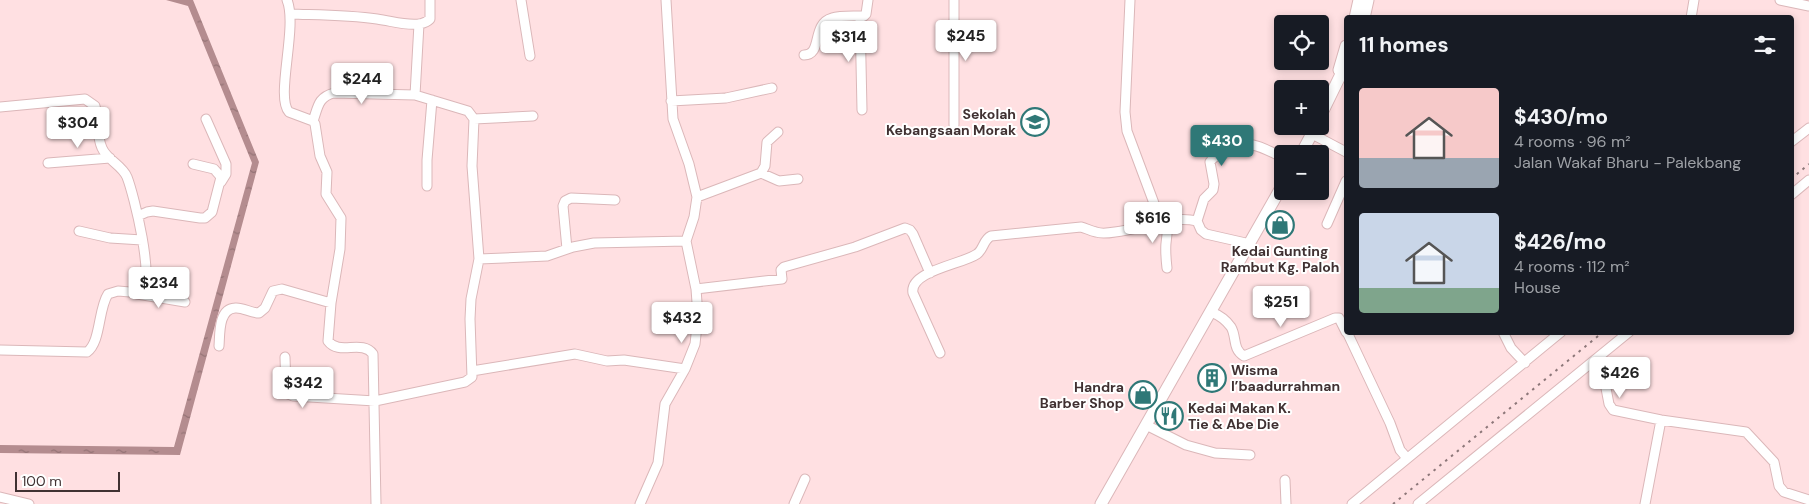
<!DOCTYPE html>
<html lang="en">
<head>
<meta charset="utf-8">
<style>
  :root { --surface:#171b24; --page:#20242c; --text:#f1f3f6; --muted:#9ea1a6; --accent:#2f7877 }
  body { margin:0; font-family:"DM Sans",sans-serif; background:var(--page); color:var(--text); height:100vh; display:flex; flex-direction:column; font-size:19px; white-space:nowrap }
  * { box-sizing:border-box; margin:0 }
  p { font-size:16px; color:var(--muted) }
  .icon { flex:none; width:28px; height:28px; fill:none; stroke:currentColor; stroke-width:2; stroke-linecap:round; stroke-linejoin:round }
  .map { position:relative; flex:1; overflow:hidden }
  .details { position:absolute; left:1344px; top:15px; width:450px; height:320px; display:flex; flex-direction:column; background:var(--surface); border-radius:5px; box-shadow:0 2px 8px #0003 }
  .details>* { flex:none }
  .tools { position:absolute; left:1274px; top:15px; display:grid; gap:10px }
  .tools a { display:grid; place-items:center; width:55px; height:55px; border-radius:5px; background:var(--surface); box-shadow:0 2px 8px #0003; font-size:25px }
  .scale { position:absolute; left:15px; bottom:12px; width:105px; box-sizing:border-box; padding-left:5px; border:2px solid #403132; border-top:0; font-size:14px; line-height:18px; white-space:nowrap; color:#403132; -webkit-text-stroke:4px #fff; paint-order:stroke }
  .price { position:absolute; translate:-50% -42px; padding:0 11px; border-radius:5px; background:#fff; color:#222; font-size:16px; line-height:32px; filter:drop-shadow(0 1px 2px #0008) }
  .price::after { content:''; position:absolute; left:50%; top:30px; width:15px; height:11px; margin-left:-8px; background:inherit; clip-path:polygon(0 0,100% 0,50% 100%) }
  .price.selected { background:var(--accent); color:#fff }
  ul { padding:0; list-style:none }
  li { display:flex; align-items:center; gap:15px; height:125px; padding:0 15px }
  li span { display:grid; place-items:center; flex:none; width:140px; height:100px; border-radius:5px; color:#555 }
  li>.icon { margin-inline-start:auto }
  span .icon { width:60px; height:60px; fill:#fffc; stroke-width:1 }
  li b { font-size:21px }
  h2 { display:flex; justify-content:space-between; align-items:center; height:60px; padding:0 15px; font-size:21px }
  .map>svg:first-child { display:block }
</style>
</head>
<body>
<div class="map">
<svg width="1809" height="504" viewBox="0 0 1809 504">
  <defs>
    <pattern id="water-ripples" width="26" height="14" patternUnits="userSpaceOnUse" patternTransform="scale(1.25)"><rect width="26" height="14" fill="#b48c8f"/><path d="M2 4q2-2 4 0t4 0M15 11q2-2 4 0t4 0" fill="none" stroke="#947375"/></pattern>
  </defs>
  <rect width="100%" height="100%" fill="#ffe0e2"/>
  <path fill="url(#water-ripples)" d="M166,0H193L259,162L180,455L0,453V445L174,447L252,163L188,6Z"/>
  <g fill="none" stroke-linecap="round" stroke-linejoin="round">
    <defs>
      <path id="minor" d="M287,0C298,27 275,97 289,112L313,121L315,124L320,156L327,172L326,194L341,218L340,249L331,303L328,341C339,356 362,339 373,354L376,504
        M521,0L530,56
        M1130,0L1125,112L1127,131L1161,222
        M1780,0L1809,6
        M291,14C319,15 349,15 377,19C392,21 405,26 420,24C424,23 427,22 430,19V0
        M860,16L862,110
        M1691,18L1694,0
        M804,55C823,55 811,24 832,18C841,15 854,16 864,16L866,14L868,0
        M415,95L419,24
        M671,101L726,98L772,88
        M0,107L85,99L95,106C99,119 96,135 102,148C107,160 122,165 127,177C134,195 155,280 142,293L118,291L108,294C98,309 101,342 87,352L0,350
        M206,119L226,164V174L221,182
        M474,119L533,116
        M954,125V0
        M1312,134L1346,152
        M1791,142L1809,128
        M48,163L110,158
        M761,173L779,181L798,179
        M427,186V160L432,100
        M1791,195L1809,180
        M697,197L761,173L765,166L767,142L778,132
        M138,216L147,212L153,211L200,218H205L212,212L221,177L214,169L193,164
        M1197,221L1204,199L1213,190L1214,184L1210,162C1215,153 1242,144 1253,145C1263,147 1273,153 1282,157
        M1327,224L1346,181
        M79,231L110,238L142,240
        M567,249L563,206L565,201L571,198L615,200
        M479,259L547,256L573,247L594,243L686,241
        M1167,268C1165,251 1165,238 1170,221
        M696,289L782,279L781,270L784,267L855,247L905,228L910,230L913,234L930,273
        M137,294L185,302
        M1211,312C1219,315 1226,320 1231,327C1237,337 1232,349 1244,356L1335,318H1339L1346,332
        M1347,332L1390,423L1400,450L1407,458
        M1503,332L1511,348L1525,363
        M219,346C220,335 218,309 235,308C243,307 250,313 259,313L265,308L273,291L282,289L331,303
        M940,353L913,293C909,271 963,264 977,254C984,249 983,240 991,236L1081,227C1086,228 1090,231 1096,232C1101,234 1109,233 1115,232C1142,229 1170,215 1197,221L1201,230L1206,234L1250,244
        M285,357L286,389L288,394L293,396L375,401L465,382L472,377L470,319L471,299L479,259L472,166L474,119L468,111L415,95L334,93C318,97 318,107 313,121
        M1600,357L1609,404L1613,410L1661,420L1746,432L1774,462L1779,486L1784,492L1809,500
        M472,371L575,354L607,361L624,360L685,369
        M1146,425L1186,445L1215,453L1250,455
        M1285,480L1286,504
        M0,497L29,504
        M640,504L658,463L665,404L685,369L695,344L698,316L696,289L686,241L694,217L697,197L689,164L673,119L666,0
        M794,504L805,479
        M1352,504L1561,332
        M1418,504L1629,332
        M1645,504L1661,420"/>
      <path id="secondary" d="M1355,18L1359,0
        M1364,18L1368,0
        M1339,70L1346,46
        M1320,117L1346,64
        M1301,154L1316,126
        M1101,504L1282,186"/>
    </defs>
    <use href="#minor" stroke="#dbb7b9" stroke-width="11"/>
    <use href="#secondary" stroke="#dbb7b9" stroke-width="13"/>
    <use href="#minor" stroke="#fff" stroke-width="9"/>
    <use href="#secondary" stroke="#fff" stroke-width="11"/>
    <path stroke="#8d7779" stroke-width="2" stroke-dasharray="2.5 5" stroke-linecap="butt" d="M1791,179L1809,164
      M1393,504L1603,332"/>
  </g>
  <defs>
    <symbol id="school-ring" viewBox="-11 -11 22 22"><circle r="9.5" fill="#fff" stroke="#2f7877" stroke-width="1.5"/><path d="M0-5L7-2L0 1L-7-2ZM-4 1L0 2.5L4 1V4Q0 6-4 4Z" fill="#2f7877"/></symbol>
    <symbol id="shop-ring" viewBox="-11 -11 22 22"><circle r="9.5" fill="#fff" stroke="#2f7877" stroke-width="1.5"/><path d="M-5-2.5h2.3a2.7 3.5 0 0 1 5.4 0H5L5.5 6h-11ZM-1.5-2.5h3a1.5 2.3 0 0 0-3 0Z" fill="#2f7877"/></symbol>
    <symbol id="building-ring" viewBox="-11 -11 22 22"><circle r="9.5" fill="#fff" stroke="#2f7877" stroke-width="1.5"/><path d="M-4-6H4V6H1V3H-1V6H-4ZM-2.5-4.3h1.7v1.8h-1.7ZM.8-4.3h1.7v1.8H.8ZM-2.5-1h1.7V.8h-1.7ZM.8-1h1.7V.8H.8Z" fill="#2f7877"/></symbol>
    <symbol id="restaurant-ring" viewBox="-11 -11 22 22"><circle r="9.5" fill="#fff" stroke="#2f7877" stroke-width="1.5"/><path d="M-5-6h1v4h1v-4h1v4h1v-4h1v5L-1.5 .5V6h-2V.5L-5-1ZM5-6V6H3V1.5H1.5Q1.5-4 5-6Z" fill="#2f7877"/></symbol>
  </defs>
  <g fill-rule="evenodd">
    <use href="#school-ring" x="1019" y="106" width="32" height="32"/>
    <use href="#shop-ring" x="1264" y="209" width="32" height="32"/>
    <use href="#building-ring" x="1196" y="362" width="32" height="32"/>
    <use href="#shop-ring" x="1127" y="379" width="32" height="32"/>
    <use href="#restaurant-ring" x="1153" y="400" width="32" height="32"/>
  </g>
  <g text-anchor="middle" stroke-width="4" stroke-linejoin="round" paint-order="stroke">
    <g font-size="14" font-weight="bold" fill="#403132" stroke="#fff" text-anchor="end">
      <text x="1016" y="119">Sekolah<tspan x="1016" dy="16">Kebangsaan Morak</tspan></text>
      <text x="1280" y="256" text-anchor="middle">Kedai Gunting<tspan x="1280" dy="16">Rambut Kg. Paloh</tspan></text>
      <text x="1231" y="375" text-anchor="start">Wisma<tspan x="1231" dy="16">I’baadurrahman</tspan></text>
      <text x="1124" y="392">Handra<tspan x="1124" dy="16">Barber Shop</tspan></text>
      <text x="1188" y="413" text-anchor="start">Kedai Makan K.<tspan x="1188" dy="16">Tie &amp; Abe Die</tspan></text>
    </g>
  </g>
</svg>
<div class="tools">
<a><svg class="icon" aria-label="locate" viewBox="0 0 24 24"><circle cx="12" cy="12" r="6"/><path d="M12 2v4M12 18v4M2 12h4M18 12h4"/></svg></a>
<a>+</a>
<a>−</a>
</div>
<div class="scale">100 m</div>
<b class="price" style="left:966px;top:62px">$245</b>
<b class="price" style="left:849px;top:63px">$314</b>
<b class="price" style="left:362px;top:105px">$244</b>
<b class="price" style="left:78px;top:149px">$304</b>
<b class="price selected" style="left:1222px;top:167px">$430</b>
<b class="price" style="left:1153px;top:244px">$616</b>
<b class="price" style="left:159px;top:309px">$234</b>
<b class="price" style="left:1281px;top:328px">$251</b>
<b class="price" style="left:682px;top:344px">$432</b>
<b class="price" style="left:1620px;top:399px">$426</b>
<b class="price" style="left:303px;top:409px">$342</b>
<section class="details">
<h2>11 homes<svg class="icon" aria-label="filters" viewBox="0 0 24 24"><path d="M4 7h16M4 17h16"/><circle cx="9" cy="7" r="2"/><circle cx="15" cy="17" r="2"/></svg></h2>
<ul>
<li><span style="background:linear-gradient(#f6c9c9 70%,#9aa5b1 0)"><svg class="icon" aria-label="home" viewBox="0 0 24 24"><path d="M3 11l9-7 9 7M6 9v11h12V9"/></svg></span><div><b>$430/mo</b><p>4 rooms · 96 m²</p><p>Jalan Wakaf Bharu - Palekbang</p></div></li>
<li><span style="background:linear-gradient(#c9d6e8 75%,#7fa58c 0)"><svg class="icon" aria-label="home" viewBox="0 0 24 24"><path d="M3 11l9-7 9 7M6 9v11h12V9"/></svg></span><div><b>$426/mo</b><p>4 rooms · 112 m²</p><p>House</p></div></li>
</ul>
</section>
</div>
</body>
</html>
